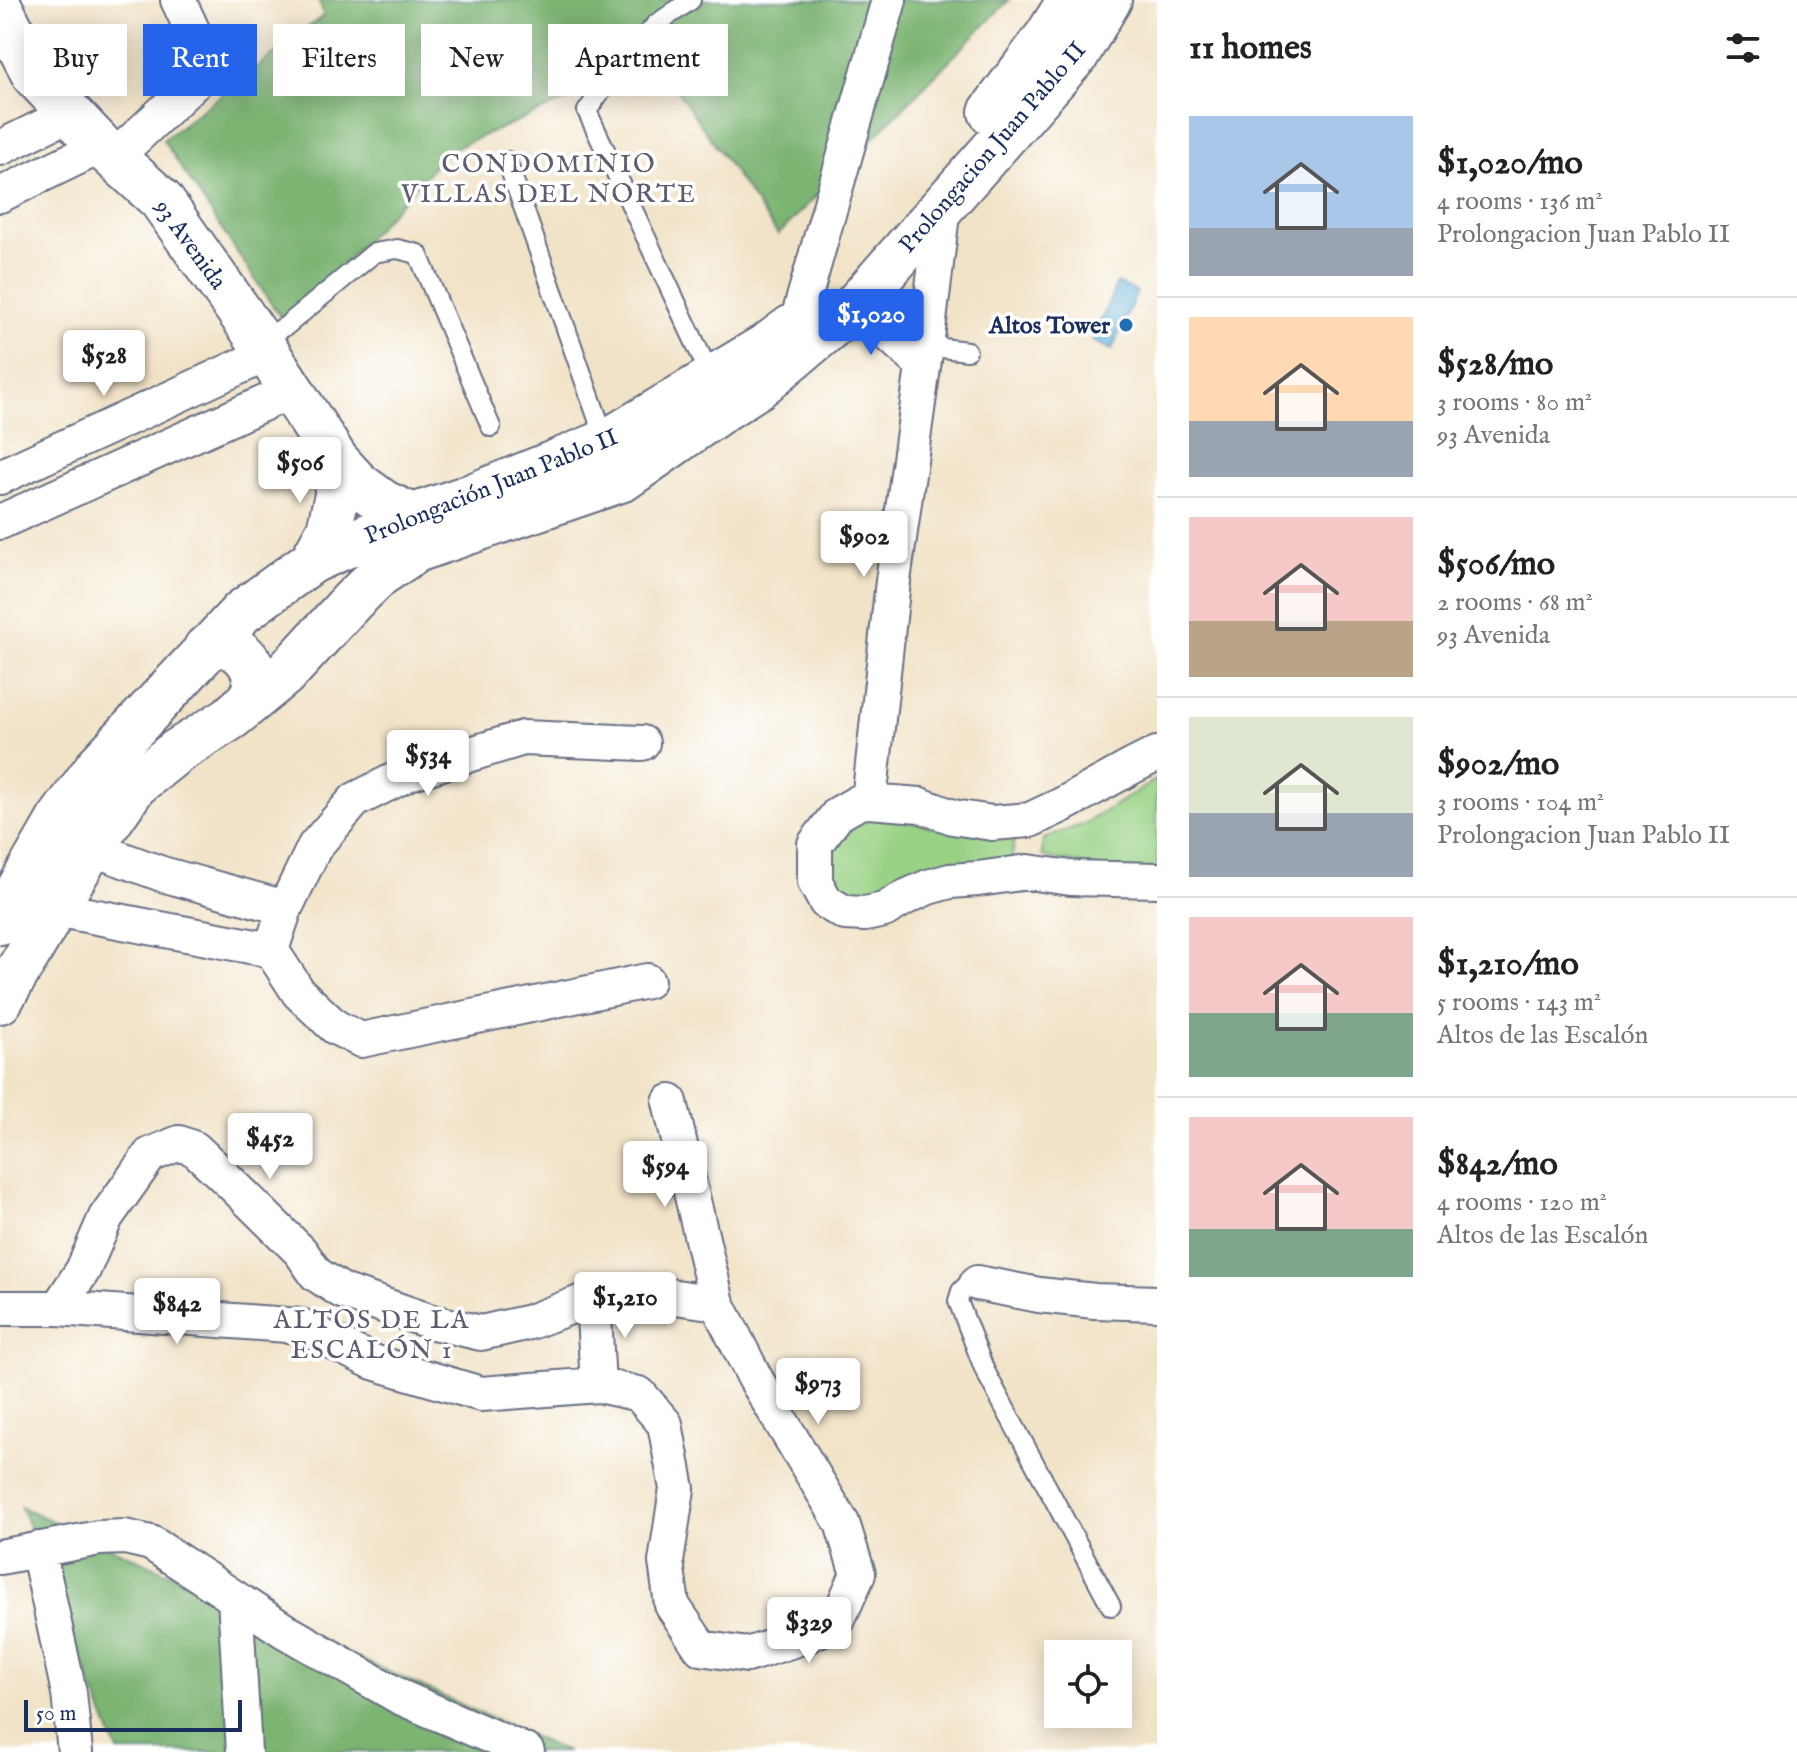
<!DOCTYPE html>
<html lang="en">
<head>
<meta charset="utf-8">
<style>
  :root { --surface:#fff; --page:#f6f6f6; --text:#222; --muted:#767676; --line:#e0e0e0; --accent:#2563eb }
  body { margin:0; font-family:"IM FELL English",serif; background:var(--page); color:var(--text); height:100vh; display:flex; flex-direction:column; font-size:30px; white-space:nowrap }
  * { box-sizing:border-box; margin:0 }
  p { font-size:26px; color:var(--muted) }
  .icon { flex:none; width:44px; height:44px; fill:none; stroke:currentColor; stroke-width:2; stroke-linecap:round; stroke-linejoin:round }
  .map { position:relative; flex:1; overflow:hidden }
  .drawer { display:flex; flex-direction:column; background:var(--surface); width:640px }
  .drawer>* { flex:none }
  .banner { position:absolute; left:24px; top:24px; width:760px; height:72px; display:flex; gap:16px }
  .buttons { position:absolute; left:1044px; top:1640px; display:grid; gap:16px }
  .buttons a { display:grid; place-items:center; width:88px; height:88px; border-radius:0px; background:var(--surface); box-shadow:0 4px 20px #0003; font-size:40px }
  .scale { position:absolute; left:24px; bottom:20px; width:218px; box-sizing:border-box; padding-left:8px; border:4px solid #1b2f5e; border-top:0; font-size:22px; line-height:28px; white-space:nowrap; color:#1b2f5e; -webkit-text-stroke:6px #fff; paint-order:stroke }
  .price { position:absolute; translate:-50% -68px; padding:0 18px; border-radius:8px; background:#fff; color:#222; font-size:26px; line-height:52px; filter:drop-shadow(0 2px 4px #0008) }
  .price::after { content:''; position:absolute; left:50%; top:48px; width:24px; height:18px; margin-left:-12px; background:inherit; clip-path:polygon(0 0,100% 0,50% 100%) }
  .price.selected { background:var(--accent); color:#fff }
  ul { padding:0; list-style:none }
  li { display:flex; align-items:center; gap:24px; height:200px; padding:0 32px }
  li+li { border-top:2px solid var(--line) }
  li span { display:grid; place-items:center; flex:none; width:224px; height:160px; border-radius:0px; color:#555 }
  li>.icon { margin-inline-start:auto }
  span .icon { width:96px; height:96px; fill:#fffc; stroke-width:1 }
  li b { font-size:34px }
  h2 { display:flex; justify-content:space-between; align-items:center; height:96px; padding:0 32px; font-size:34px }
  .pill { padding:0 28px; border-radius:0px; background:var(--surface); box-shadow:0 4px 20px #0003; font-size:28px; line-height:72px }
  .pill.selected { background:var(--accent); color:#fff }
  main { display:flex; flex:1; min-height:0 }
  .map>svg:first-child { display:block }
</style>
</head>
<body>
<main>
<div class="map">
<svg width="1157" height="1752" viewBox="0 0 1157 1752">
  <rect width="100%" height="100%" fill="#fff"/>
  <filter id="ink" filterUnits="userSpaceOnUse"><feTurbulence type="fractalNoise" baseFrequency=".0125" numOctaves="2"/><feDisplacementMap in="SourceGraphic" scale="16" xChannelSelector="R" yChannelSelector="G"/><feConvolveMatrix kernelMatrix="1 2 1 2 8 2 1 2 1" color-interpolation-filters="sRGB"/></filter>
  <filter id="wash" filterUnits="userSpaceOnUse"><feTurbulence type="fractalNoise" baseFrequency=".006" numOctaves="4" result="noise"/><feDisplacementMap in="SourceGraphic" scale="32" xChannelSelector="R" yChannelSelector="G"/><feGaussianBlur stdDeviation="1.8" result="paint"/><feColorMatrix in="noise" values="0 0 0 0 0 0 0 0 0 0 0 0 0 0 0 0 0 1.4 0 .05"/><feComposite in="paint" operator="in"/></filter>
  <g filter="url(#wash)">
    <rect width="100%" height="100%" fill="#f1e3c7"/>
    <path fill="#9ad285" stroke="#5a8072" stroke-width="2" d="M1157,779V871L1109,870L1042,856L1043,839L1084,824Z
      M867,818H896L930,826L1014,836L1012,859L876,898C870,898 863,900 857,898C840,892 827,865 834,849C841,834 854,826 867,818Z"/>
    <path fill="#7bb472" stroke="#4b7268" stroke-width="2" d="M318,0H1009L778,235L652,55L613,81L449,150L286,326L163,140L324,15Z
      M21,1507L567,1752H118Z"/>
    <path fill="#52a8ce" stroke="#366c96" stroke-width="2" d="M1117,283L1137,292L1112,350L1092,341Z"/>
  </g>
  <g filter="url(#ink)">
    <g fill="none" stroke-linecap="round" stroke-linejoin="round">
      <defs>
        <path id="service" d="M691,0L655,25L613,74L587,111L712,379
          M507,161L606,442
          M260,341L286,326L374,253L397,249L418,254L491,427
          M926,346L967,351
          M977,1283L967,1285L961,1291L958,1301L985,1371L1111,1606"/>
        <path id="minor" d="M0,148L71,113
          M114,158L210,68L178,0
          M0,195L101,146
          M853,308L893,338L922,364
          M797,323L889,0
          M0,477L267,354
          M0,522L291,391
          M1157,754L1133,766L1062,805L1030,820L992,823L953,817L920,805L869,801L859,802L838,814L815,844V882L826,902L845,913L865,914L884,910L906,897L928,887L950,881L978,879L1028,872L1071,878L1157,880
          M869,801L893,581L926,346L943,206
          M91,848L162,874L285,908
          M55,909L271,950L299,993L335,1027L361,1040L647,981
          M271,950L285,908L315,846L355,800L409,773L523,738L642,743
          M977,1283L1039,1295L1095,1301L1157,1303
          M593,1298L598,1385
          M0,1308H58L301,1326L373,1362L481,1394L598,1385L639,1394L665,1424L677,1489L666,1562L672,1605L701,1648L747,1655L808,1635L837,1621L858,1574L842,1523L755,1378L717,1303L670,1102
          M58,1308L83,1270L106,1217L150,1155L179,1143L195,1149L231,1183L301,1252L316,1274L342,1291L429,1321L481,1333L530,1322L593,1298L641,1292L717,1303
          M38,1549L69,1693L75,1752
          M0,1557L99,1538L125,1537L151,1543L285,1631L400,1697L527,1752
          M235,1598L244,1752"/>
        <path id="tertiary" d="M0,7L34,75L101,146L161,200L260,341L336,460L358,484L384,503L413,516
          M312,561L329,530L337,495L336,460"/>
        <path id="primary" d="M991,112L1048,35L1070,0
          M206,648C211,647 215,646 219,645C241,645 260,668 254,690C250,701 242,708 233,715
          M0,922L59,820L98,766L242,612L312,561L413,516L472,496L606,442L769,344L792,327
          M0,1001L91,848L135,785L176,752L232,717L287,672L352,601L380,574L416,550L623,479L720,411L759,386L853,308L1077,54L1109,0"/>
      </defs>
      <use href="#service" stroke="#666e83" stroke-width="22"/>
      <use href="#minor" stroke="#666e83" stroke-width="38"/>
      <use href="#tertiary" stroke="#666e83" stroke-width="48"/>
      <use href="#primary" stroke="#666e83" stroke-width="48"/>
      <use href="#service" stroke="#fff" stroke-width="18"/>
      <use href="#minor" stroke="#fff" stroke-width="34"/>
      <use href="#tertiary" stroke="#fff" stroke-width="44"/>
      <use href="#primary" stroke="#fff" stroke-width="44"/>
    </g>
  </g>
  <circle fill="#1f6fb2" stroke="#fff" stroke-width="3" cx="1126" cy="325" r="8"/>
  <g text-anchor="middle" stroke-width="7" stroke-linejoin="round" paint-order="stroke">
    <g font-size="24" fill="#1b2f5e" stroke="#fff">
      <text transform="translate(992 147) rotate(-49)" y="8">Prolongacion Juan Pablo II</text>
      <text transform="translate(191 244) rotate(54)" y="8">93 Avenida</text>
      <text transform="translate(491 486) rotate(-22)" y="8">Prolongación Juan Pablo II</text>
    </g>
    <g font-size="24" font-weight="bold" fill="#1b2f5e" stroke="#fff" text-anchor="end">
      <text x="1110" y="333">Altos Tower</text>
    </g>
    <g font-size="26" letter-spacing="2" fill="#5e5c6e" stroke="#fff">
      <text x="549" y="172">CONDOMINIO<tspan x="549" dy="30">VILLAS DEL NORTE</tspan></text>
      <text x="372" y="1328">ALTOS DE LA<tspan x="372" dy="30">ESCALÓN 1</tspan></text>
    </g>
  </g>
</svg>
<div class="buttons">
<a><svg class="icon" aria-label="locate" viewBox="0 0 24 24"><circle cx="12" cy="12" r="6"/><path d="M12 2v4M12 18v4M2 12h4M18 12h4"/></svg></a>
</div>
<div class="scale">50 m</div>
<b class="price selected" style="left:871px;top:357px">$1,020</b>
<b class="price" style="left:104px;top:398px">$528</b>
<b class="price" style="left:300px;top:505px">$506</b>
<b class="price" style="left:864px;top:579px">$902</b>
<b class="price" style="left:428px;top:798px">$534</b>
<b class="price" style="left:270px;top:1181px">$452</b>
<b class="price" style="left:665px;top:1209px">$594</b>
<b class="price" style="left:625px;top:1340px">$1,210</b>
<b class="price" style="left:177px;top:1346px">$842</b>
<b class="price" style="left:818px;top:1426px">$973</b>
<b class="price" style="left:809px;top:1665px">$329</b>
<div class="banner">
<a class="pill">Buy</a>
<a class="pill selected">Rent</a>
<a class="pill">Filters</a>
<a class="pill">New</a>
<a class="pill">Apartment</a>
</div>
</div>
<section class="drawer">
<h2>11 homes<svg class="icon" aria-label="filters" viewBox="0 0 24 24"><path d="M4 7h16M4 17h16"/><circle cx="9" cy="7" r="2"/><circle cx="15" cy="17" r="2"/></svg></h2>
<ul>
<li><span style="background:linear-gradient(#a9c7e8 70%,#9aa5b1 0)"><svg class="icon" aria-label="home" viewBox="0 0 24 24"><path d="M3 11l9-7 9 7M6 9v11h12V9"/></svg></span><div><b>$1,020/mo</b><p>4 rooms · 136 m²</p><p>Prolongacion Juan Pablo II</p></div></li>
<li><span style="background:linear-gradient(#ffd9b3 65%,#9aa5b1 0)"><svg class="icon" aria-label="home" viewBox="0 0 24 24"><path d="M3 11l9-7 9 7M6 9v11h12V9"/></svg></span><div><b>$528/mo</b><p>3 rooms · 80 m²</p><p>93 Avenida</p></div></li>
<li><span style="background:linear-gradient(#f6c9c9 65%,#b9a48a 0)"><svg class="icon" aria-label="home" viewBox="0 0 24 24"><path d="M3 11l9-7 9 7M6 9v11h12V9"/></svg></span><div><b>$506/mo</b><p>2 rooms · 68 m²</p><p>93 Avenida</p></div></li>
<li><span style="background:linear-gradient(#dfe7d0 60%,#9aa5b1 0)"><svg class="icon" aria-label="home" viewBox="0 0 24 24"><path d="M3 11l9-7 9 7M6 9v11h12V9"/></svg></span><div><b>$902/mo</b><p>3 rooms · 104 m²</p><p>Prolongacion Juan Pablo II</p></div></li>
<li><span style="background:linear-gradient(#f6c9c9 60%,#7fa58c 0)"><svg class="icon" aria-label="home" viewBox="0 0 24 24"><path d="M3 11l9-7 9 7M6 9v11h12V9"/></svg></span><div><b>$1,210/mo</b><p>5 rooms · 143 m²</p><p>Altos de las Escalón</p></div></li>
<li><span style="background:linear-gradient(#f6c9c9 70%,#7fa58c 0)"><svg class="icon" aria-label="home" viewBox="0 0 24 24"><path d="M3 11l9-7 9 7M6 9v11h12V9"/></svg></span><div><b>$842/mo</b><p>4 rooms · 120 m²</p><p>Altos de las Escalón</p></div></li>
</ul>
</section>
</main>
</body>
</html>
